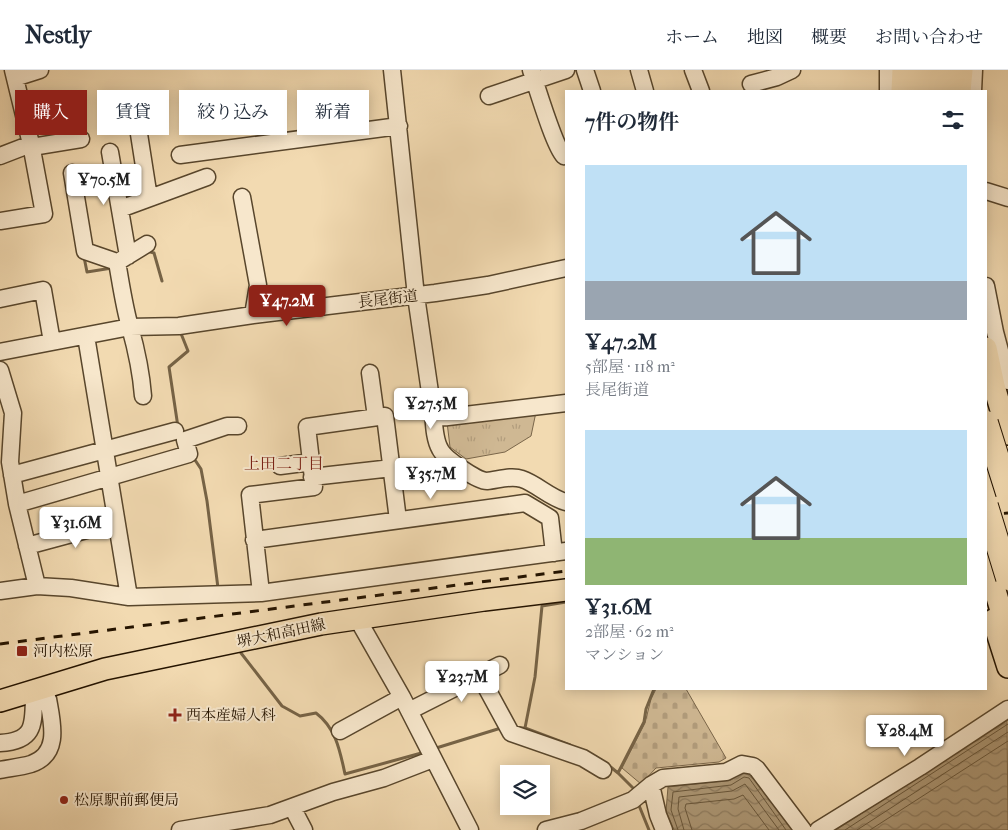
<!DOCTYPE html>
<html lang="ja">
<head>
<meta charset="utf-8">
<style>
  :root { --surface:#fff; --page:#f2f2f3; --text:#1f2937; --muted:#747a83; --line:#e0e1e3; --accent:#8f2418 }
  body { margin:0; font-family:"IM FELL French Canon","Noto Serif JP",serif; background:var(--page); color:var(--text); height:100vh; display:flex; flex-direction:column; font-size:19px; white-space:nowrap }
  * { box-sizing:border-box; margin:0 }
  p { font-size:16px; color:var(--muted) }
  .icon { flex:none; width:28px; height:28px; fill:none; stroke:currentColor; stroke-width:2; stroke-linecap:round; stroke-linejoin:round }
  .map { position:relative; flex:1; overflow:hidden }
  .sheet { position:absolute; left:565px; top:20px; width:422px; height:600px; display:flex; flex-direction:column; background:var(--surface); border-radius:0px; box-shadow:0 2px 12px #0003 }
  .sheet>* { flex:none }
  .top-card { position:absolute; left:15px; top:20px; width:475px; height:45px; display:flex; gap:10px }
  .buttons { position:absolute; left:500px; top:695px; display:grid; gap:10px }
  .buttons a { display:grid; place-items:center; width:50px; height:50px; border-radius:0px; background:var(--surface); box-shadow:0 2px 12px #0003; font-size:25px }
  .price { position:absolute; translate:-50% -42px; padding:0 11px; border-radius:5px; background:#fff; color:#222; font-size:16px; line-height:32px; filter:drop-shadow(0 1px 2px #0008) }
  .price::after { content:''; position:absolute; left:50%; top:30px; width:15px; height:11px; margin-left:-8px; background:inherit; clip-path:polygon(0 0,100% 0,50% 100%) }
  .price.current { background:var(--accent); color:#fff }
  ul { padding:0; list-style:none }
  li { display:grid; align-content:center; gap:10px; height:265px; padding:0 20px }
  li span { display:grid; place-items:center; height:155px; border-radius:0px; color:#555 }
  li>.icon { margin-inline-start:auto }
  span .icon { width:90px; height:90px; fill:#fffc; stroke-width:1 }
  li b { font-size:21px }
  h2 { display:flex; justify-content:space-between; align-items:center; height:60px; padding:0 20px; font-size:21px }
  .tag { padding:0 18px; border-radius:0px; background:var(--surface); box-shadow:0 2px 12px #0003; font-size:18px; line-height:45px }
  .tag.current { background:var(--accent); color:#fff }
  header { display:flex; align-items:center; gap:30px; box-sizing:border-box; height:70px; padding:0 25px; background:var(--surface); border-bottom:1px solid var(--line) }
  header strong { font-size:24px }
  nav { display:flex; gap:28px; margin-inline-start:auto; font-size:18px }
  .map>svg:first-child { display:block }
</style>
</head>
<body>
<header>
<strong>Nestly</strong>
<nav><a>ホーム</a><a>地図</a><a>概要</a><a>お問い合わせ</a></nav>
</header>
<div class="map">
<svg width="1008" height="760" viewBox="0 0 1008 760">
  <defs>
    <pattern id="cemetery-stones" width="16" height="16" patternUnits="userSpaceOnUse" patternTransform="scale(1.25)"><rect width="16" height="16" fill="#cfb893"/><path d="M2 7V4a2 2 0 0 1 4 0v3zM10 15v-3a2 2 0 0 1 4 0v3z" fill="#b29d7d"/></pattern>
    <pattern id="park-tufts" width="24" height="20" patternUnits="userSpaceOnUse" patternTransform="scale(1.25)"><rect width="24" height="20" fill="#cfb893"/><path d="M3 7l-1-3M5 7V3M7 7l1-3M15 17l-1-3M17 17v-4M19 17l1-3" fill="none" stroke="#b29d7d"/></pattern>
    <pattern id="water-waves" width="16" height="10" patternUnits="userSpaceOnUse" patternTransform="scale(1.25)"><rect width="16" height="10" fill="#ac9775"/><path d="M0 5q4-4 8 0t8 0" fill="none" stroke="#8c7a5e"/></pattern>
  </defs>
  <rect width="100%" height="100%" fill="#f2dab1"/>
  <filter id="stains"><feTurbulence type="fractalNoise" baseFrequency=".004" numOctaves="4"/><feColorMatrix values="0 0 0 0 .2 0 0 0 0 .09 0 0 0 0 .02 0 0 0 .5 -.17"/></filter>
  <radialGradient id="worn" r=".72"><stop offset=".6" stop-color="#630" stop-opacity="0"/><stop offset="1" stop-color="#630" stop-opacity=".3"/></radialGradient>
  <path fill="url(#cemetery-stones)" stroke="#7a664a" d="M656,619H686L726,688L719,692L656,698L641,714L622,698L645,653L651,629Z"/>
  <path fill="url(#park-tufts)" stroke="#7a664a" d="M536,342L531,366L505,382L466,389L450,377L447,352Z"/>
  <path fill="url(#water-waves)" stroke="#766346" d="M1007,649L1008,760H836Z
    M742,702L752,703L793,760H674L666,741L668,717L731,710Z"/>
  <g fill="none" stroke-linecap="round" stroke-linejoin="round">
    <path stroke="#68563a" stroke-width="1" d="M678,760L671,740L673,722L731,715L744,707L749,708L786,760
      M684,760L678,739L679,727L732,721L745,714L779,760
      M692,760L685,738L686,734L734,729L743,725L769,760
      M845,760L1008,654
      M857,760L1008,662
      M870,760L1008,671"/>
    <path stroke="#766346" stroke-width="3" d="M147,181L154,183L162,211
      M84,187L87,202L112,198
      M178,357L169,297L188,281L180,261
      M193,387L201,399L207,431L218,518
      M241,583L282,636L300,646L316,643C336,658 340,681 345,704L425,682
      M517,658H525L570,675
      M525,658L535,607L542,536L566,532
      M433,679L501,658
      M607,694L618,703
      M635,720L618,703L644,652L646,639L654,619
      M638,733L649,760"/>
    <defs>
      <path id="minor" d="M392,0L416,226L432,336C434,345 438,348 448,347L566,333
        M531,0C537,17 554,76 564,86L566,85
        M585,0L592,21
        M639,0L645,21
        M693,0L701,21
        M15,8L40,0
        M751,14L777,7L792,0
        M888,21V0
        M973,21L974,0
        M489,26L566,0
        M139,64L149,128
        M32,77L81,69
        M110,82L128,186
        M180,85L399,56
        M0,86L31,74
        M72,103L85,181L117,192C121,214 124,236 130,257C137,282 141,300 143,326
        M986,121L1008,128
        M242,127L258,215L253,245
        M120,139L207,107
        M0,151L44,144L31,74L13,0
        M121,190L147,174
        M986,216L995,262L1008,311
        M0,229L43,220L52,272
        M86,266L129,527
        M0,282L130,257L179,256L253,245L435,223L488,215L566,198
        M0,300L13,343L10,392L17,434L37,516
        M370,303L376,347
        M433,341C434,352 434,369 440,379C444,388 477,411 487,411C498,410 511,405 522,409C537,414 550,428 566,432
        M280,396L311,392
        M12,405L175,361
        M312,407L392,398
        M17,434L189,384L185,370L227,356H238
        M254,470L525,433L550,448L554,483
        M27,476L116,452
        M0,521L37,516L71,518L129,527L261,523L566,481
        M261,523L250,425L314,417L307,357L385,346L398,450
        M357,548L402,627L470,760
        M480,606L511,663L583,688L603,700
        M409,641L500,595
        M340,661L402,627
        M0,673C38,671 33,651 34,621L48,629C52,652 61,684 31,694C21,697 10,698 0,700
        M651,715L658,745L664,760
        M292,737L304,760
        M180,760L270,745L333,722L384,708L433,689
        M546,760L581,751L633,730L651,715L663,708L726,702L742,694L753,696L757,699L803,760
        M818,760L920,697L1008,639"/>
      <path id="major" d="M902,21L903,0
        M960,21L962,0
        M986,278L994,316L1008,364
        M986,490L1008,564
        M993,550L1008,597
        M0,631L105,599L321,554L484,530L566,520"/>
      <path id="highway" d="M919,21L921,0
        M943,21L945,0"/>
    </defs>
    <use href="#minor" stroke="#58462c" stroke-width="19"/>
    <use href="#major" stroke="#251400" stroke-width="24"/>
    <use href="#highway" stroke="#251400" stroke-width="26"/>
    <use href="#minor" stroke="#f7e7cc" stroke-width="16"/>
    <use href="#major" stroke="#f2dab1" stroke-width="21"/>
    <use href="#highway" stroke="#f2dab1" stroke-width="24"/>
    <path stroke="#251400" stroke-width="3" stroke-dasharray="9 9" stroke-linecap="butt" d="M986,445L1008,443
      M0,574L566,501"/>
    <defs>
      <path id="highway-bridge" d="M986,353L1008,423
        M986,436L1008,508"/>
    </defs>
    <use href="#highway-bridge" stroke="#251400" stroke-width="26" stroke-linecap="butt"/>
    <use href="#highway-bridge" stroke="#f2dab1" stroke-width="24"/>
  </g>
  <g fill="#8f2418" stroke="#f7e7cc" stroke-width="2">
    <rect x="16" y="575" width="12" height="12" rx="2.5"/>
    <path d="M172.5 637.5h5v5h5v5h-5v5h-5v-5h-5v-5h5z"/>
    <circle cx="64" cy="730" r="5"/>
  </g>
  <g text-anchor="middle" stroke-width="4" stroke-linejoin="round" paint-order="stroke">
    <g font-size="15" fill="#251400" stroke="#f7e7cc">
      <text transform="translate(388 229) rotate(-7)" y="5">長尾街道</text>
      <text transform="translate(281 563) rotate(-12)" y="5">堺大和高田線</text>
    </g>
    <g font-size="15" fill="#251400" stroke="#f7e7cc" text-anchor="start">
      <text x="33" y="586">河内松原</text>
      <text x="186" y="650">西本産婦人科</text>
      <text x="74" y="735">松原駅前郵便局</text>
    </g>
    <g font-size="16" fill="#7a1f14" stroke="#f7e7cc">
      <text x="284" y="399">上田二丁目</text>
    </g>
  </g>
  <rect width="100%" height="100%" filter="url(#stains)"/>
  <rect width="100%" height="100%" fill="url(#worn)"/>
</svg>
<div class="buttons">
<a><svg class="icon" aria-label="layers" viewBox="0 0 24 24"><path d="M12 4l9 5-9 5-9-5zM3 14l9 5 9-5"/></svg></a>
</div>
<b class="price" style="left:104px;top:136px">¥70.5M</b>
<b class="price current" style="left:287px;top:257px">¥47.2M</b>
<b class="price" style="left:431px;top:360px">¥27.5M</b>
<b class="price" style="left:431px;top:430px">¥35.7M</b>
<b class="price" style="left:76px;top:479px">¥31.6M</b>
<b class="price" style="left:462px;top:633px">¥23.7M</b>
<b class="price" style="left:905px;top:687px">¥28.4M</b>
<div class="top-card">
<a class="tag current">購入</a>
<a class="tag">賃貸</a>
<a class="tag">絞り込み</a>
<a class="tag">新着</a>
</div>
<section class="sheet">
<h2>7件の物件<svg class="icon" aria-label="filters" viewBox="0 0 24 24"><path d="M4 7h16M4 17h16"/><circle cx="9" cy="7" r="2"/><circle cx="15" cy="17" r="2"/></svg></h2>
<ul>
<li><span style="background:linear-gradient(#bfe0f5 75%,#9aa5b1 0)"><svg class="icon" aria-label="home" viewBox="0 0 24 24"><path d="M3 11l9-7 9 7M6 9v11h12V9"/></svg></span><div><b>¥47.2M</b><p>5部屋 · 118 m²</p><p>長尾街道</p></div></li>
<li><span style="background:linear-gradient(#bfe0f5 70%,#8fb573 0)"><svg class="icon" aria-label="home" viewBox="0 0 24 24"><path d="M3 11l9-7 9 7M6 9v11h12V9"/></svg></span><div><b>¥31.6M</b><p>2部屋 · 62 m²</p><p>マンション</p></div></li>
</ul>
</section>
</div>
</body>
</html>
